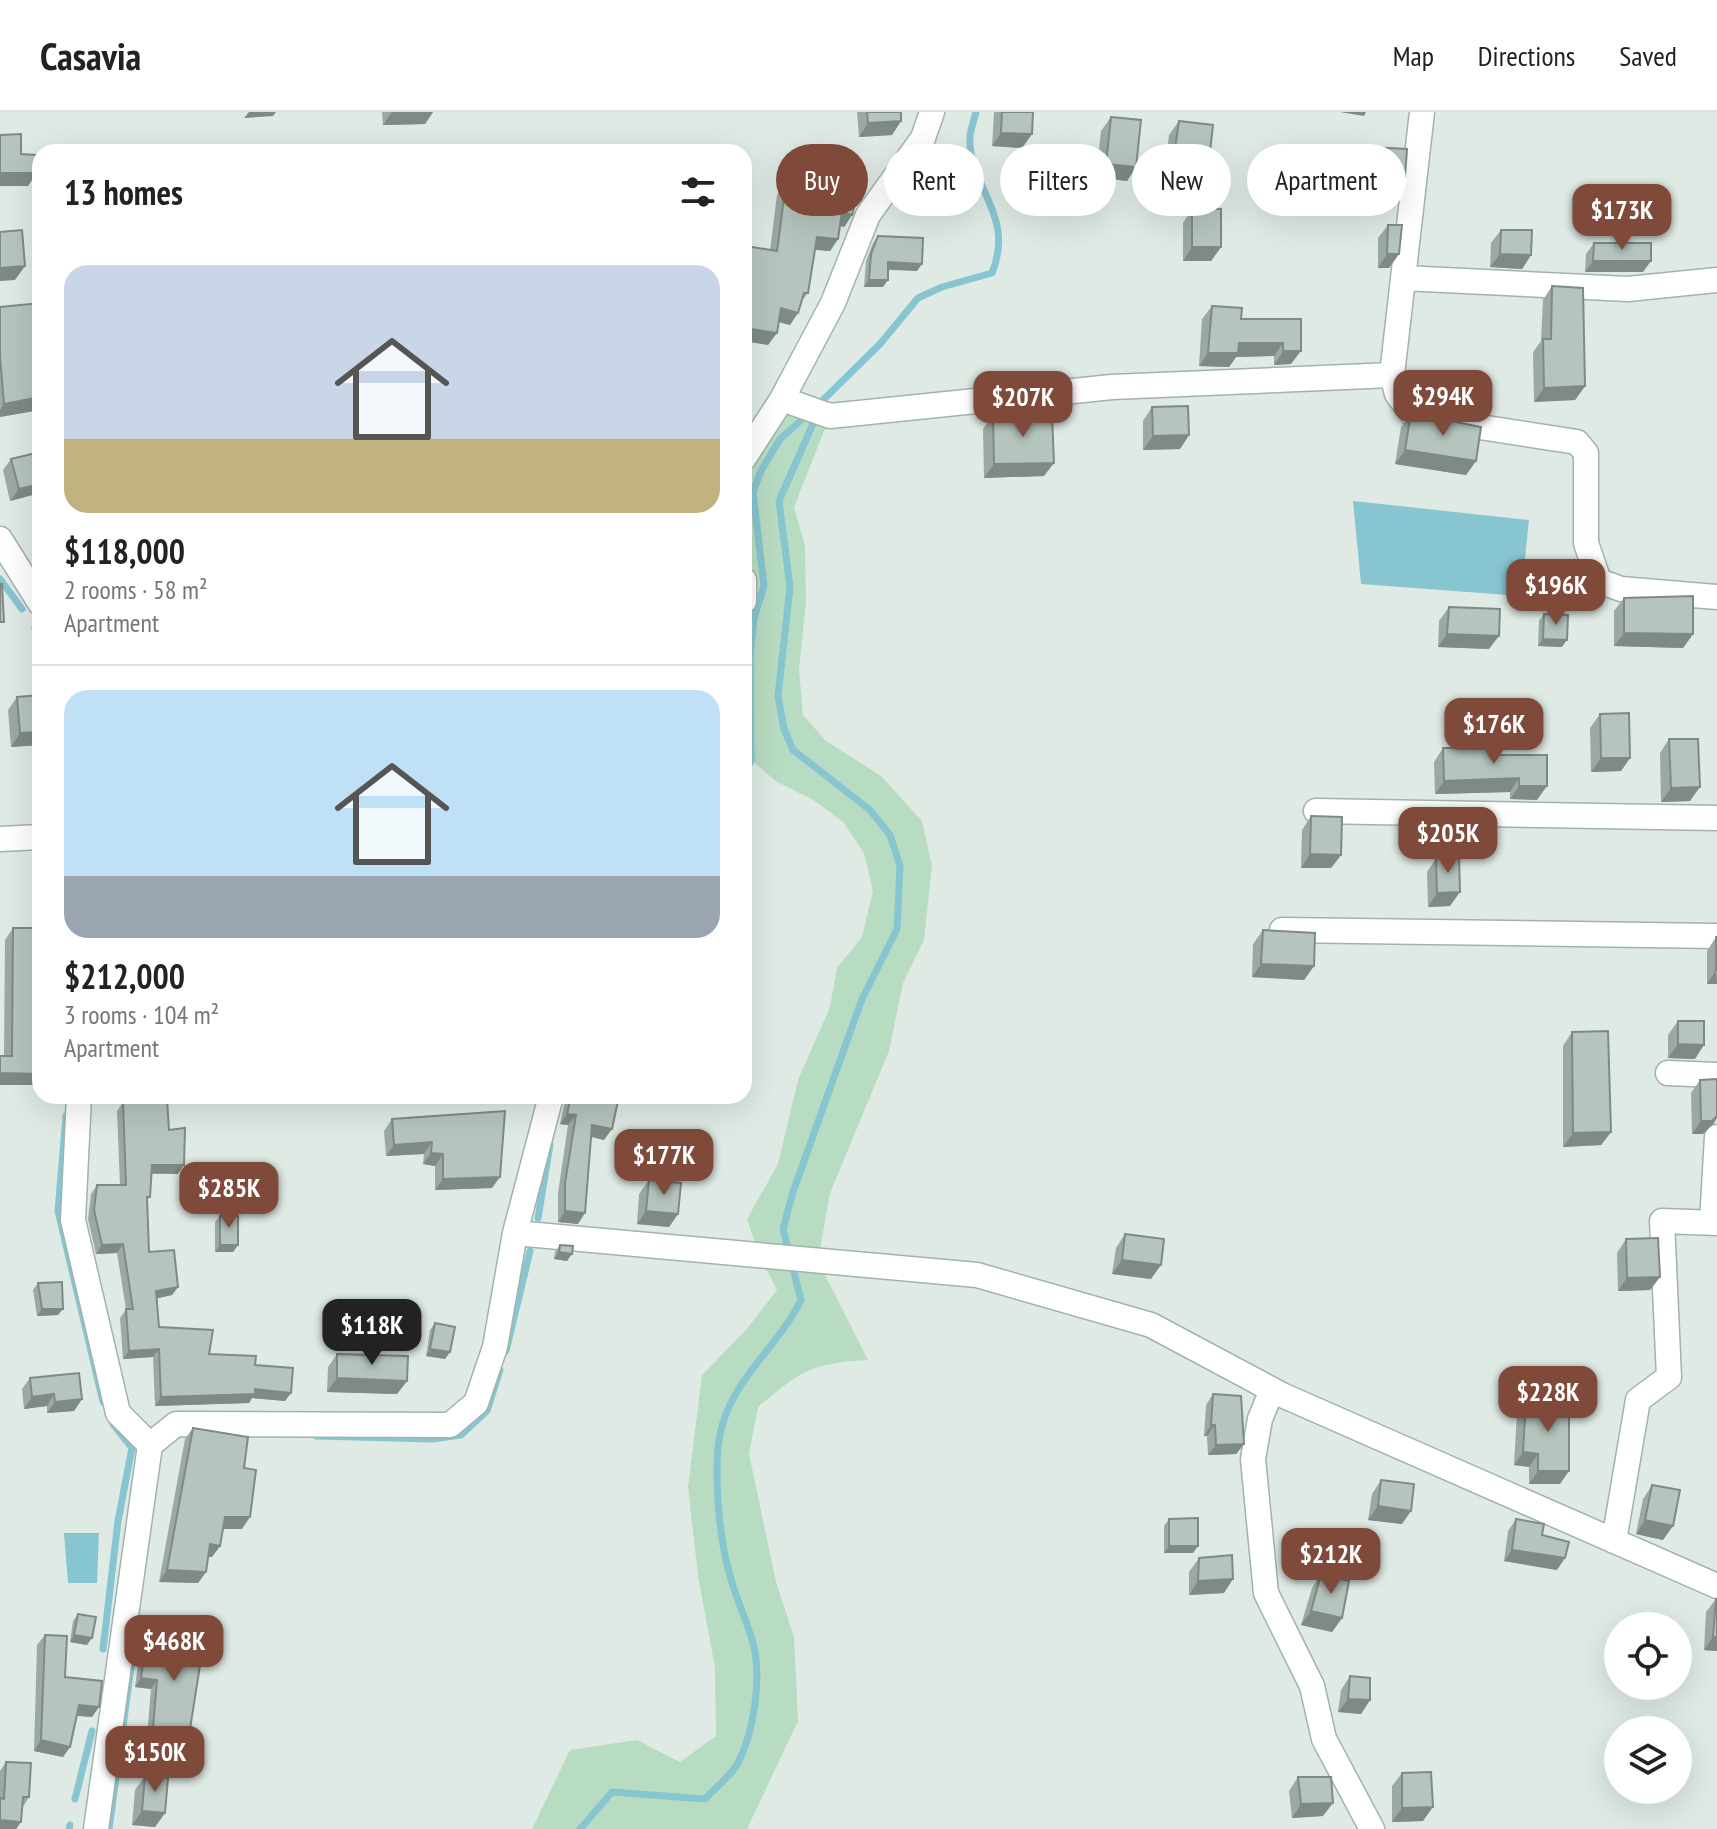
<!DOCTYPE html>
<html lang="en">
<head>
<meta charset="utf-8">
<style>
  :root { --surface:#fff; --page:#f2f2f2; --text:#222; --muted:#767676; --line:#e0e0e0; --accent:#7f4a3a }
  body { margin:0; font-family:"PT Sans Narrow",sans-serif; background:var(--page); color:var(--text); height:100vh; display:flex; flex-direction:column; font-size:30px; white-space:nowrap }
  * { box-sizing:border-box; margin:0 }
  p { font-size:26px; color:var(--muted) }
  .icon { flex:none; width:44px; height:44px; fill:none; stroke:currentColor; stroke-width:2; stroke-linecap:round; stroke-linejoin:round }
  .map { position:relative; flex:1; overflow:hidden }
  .details { position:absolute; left:32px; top:32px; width:720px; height:960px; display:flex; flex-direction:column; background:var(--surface); border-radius:24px; box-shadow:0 8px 32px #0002 }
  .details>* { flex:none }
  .top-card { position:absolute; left:776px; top:32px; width:760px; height:72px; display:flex; gap:16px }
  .controls { position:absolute; left:1604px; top:1500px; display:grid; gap:16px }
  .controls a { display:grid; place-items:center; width:88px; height:88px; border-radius:50%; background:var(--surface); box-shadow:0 8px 32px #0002; font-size:40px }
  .price { position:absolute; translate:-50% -68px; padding:0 18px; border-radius:16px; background:var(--accent); color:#fff; font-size:26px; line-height:52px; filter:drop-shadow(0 2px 4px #0008) }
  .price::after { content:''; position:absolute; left:50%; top:48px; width:24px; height:18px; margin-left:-12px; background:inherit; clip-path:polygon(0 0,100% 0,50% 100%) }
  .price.active { background:#222; color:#fff }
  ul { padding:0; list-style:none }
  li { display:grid; align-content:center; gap:16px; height:424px; padding:0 32px }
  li+li { border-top:2px solid var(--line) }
  li span { display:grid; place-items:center; height:248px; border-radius:24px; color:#555 }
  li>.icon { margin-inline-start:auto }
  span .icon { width:144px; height:144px; fill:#fffc; stroke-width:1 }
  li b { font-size:34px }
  h2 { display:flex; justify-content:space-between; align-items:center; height:96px; padding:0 32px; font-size:34px }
  .tag { padding:0 28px; border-radius:36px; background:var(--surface); box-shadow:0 8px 32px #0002; font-size:28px; line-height:72px }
  .tag.active { background:var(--accent); color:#fff }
  header { display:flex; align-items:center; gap:48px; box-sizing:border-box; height:112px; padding:0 40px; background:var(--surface); border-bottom:2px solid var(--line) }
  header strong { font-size:38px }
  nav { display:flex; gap:44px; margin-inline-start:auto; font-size:28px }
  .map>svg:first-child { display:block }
</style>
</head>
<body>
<header>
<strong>Casavia</strong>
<nav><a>Map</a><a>Directions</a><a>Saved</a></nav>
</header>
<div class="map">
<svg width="1717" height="1717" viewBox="0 0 1717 1717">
  <rect width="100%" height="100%" fill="#dfeae5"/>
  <path fill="#b8dcc1" d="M782,287L830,304L794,395L805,434L806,490L799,558L803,603L826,629L881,664L922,709L932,754L924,828L903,871L889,939L830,1081L818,1149L868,1248C811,1251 801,1259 758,1295L749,1342L776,1470L794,1525L798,1609L747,1717H532L570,1638L637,1628L680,1650L716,1624L715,1556L698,1464L688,1375L702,1263L746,1218L777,1178L759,1143L747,1107L778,1052L798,968L830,895L837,856L862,825L873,779L864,741L843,710L815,689L777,670L744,642V346Z"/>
  <path fill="#87c5d0" d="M1353,389L1529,408L1521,484L1361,472Z
    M64,1421H99L97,1471H68Z"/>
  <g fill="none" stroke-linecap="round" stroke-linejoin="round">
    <path stroke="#87c5d0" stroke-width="7" d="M821,290L880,232L918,186L942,175L992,161C1016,102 967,74 970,24C971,16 974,8 976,0
      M0,467L22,497
      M35,516L40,525
      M744,665L751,648L750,542L754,506L764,474L753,380L761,359L780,327L809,301
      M66,1004L58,1099L103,1290
      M538,1106L550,1033
      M789,1141L783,1117L793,1080L862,887L897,817L900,754L890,723L870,698L793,638L784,617L778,584L790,475L779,389L823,289
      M506,1239L530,1139
      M316,1324L432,1327L461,1323L487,1299L500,1258
      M103,1537L118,1409L132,1336L113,1312
      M75,1687L92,1619
      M69,1717L70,1713
      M109,1717L132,1548
      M580,1717L612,1680L705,1687C715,1676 731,1664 738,1651C754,1620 762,1565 753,1531C746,1506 734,1482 728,1456C719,1422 714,1364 719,1328C727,1271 777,1237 801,1188L792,1153"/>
    <defs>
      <path id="minor" d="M1403,166L1628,177L1717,168
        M1392,263L1397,282L1415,305L1577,330L1586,341V431L1599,469L1621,477L1717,485
        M782,287L830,304L1112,275L1392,263L1422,0
        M744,346L782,287L833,191L868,103L923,26L932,0
        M0,427L40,491
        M744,468V489
        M1316,699L1717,706
        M0,727L40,725
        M1282,818L1717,824
        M1668,961L1717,963
        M79,984L73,1108L118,1301L150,1333L176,1312L450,1313L476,1291L495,1235L515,1121
        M551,984L515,1121L977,1163L1151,1213L1282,1283L1717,1474
        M1712,1110L1717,1025
        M1272,1278L1260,1307L1253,1347L1266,1481L1312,1574L1324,1627L1372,1717
        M1614,1429L1638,1288L1669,1265L1662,1109L1717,1111
        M96,1717L150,1333"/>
    </defs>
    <use href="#minor" stroke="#a2b2ac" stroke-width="27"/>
    <use href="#minor" stroke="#fff" stroke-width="24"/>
  </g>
  <path fill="#9ca9a3" d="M382,0H433L425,12L383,13Z
    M857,0H901V9L892,23L859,25Z
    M994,0H1033L1032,22L1022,36L992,34Z
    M1111,5L1136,55L1127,69L1096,65L1101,19Z
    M1179,9L1199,62L1165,58L1169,23Z
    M1370,35L1395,79L1358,77L1360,49Z
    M820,45L829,78L852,103L844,115L840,113L838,127L830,139L815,138L808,181L801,190L790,213L778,210L768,233L744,229V137L746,134L770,138L777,83L786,71L807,73L812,57Z
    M1192,97L1221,135L1211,149H1183V111Z
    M1388,113L1399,142L1389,156H1378V126Z
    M1501,118L1531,143L1522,157L1490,155L1491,131Z
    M878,124L917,159L888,158L883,175H864L866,149L873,131Z
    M1594,131L1643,160H1585L1586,142Z
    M1552,174L1585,274L1575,288L1534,290L1533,240L1541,229L1543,188Z
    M40,191V236L39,238H35L40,267V290L34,299L0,305V195Z
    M1212,194L1241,207H1301L1291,252L1274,253V244L1236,245L1229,255L1199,254L1202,207Z
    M1152,295L1189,323L1180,337L1143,338V309Z
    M1411,301L1476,349L1466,363L1395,352L1401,315Z
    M993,304L1044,364L984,366L983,317Z
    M11,347L40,381L10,389L3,358Z
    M1624,486L1693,522L1683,536L1614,534V499Z
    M1449,495L1489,537L1438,535L1439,509Z
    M1544,502L1562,535L1538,534L1539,509Z
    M40,583V633L11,635L8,598L17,585Z
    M1600,602L1630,646L1621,659L1591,660L1590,616Z
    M1669,627L1690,689L1661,690L1660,641Z
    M1443,636L1494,643H1547L1537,688L1510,687V680L1435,682L1434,650Z
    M1311,704L1341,743L1331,756H1301L1302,718Z
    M1436,746L1450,794L1428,795L1427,760Z
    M13,816H40V849L34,857L35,903H40V973H0L4,944L5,828Z
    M1263,818L1314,854L1304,868L1252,865L1253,832Z
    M1716,825L1717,872H1707V839Z
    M1678,909L1695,947L1668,946V923Z
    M1572,920L1611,1020L1601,1033L1563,1035V934Z
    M1700,968L1714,1011L1703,1022H1692L1691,981Z
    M570,984H626L622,989L618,988L604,1028L591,1025L578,1112L558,1110V1081L568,1013L560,1012L564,993Z
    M123,990L169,1018L178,1062H151L147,1089L149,1140L178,1175L172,1183L157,1186L159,1215L209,1242L255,1253L291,1281L285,1289L252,1286L249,1291L155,1294L153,1245L123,1247L120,1206L126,1197L117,1141L96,1142L88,1107L91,1082L97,1073H120L117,999Z
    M505,999L492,1076L435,1078V1054L423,1052L424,1042L386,1044L384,1019L392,1007Z
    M649,1068L678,1102L669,1115L637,1112L639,1082Z
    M220,1104L238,1133L233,1140H215V1110Z
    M1125,1122L1151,1167L1112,1162L1116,1136Z
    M1626,1127L1660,1165L1650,1178L1618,1179L1617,1141Z
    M560,1133L567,1149L554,1147L555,1140Z
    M38,1171L58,1203L37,1204L33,1178Z
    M435,1211L450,1240L445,1247L426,1244L430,1218Z
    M337,1242L407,1269L397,1282L327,1280L328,1255Z
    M30,1266L82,1287L74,1299L47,1301V1294L24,1297L22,1277Z
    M1213,1282L1244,1332L1236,1342L1208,1343L1207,1324H1204L1206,1293Z
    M1526,1288L1560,1372H1529V1355L1514,1353L1517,1300Z
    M193,1316L244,1356L242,1417H223L220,1434L212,1445H208L206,1460L198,1471L159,1470L185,1327Z
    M1381,1368L1402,1412L1368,1408L1372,1382Z
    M1652,1373L1663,1428L1636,1422L1643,1387Z
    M1169,1407L1193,1441H1164V1414Z
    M1516,1407L1542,1423L1557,1458L1504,1449L1508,1419Z
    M1199,1446L1224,1481L1189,1483V1460Z
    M1321,1462L1342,1506L1332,1520L1301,1513L1312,1476Z
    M1716,1487L1717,1539L1704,1538L1706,1500Z
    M78,1502L87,1533L70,1530L73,1509Z
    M45,1523L65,1565L92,1605L77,1604L70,1635L63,1645L34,1639L37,1533Z
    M184,1525V1625L147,1624L151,1577L135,1575L139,1545L145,1537L176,1541L178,1533Z
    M1350,1564L1370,1588L1361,1602L1338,1600L1341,1578Z
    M6,1650L29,1685L23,1695L21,1710L16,1717H0V1659Z
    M1402,1661L1423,1709L1392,1710V1674Z
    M145,1664L165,1701L155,1715L132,1713L135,1678Z
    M1298,1665L1323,1704L1292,1706L1289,1679Z"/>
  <path fill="#7f8a85" d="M249,0H276L273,4L244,6Z
    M392,0H433L425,12L383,13Z
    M1340,0H1366L1364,4Z
    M901,9L892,23L859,25L868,11Z
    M1001,21L1032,22L1022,36L992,34Z
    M1174,44L1209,49L1199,62L1165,58Z
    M1106,52L1136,55L1127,69L1096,65Z
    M0,61H37L28,74H0Z
    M1368,64L1405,65L1395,79L1358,77Z
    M842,100L852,103L844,115L833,112Z
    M817,125L838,127L830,139L808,137Z
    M1192,135H1221L1211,149H1183Z
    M1387,142H1399L1389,156H1378Z
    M1500,142L1531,143L1522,157L1490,155Z
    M1593,149H1651L1643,160H1585Z
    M888,150L922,152L917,159L884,157Z
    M25,154L15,168L0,169V156Z
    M869,168H888L883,175H864Z
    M781,196L798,201L790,213L772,208Z
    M744,216L777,221L768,233L744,229Z
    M33,225H40V236L39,238L23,239Z
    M1239,231H1283L1274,244L1236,245L1229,255L1199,254L1208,241Z
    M1283,239H1301L1291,252L1274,253Z
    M1585,274L1575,288L1534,290L1544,276Z
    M40,285V290L34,299L0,305V298L4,292Z
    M1189,323L1180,337L1143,338L1153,324Z
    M1405,338L1476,349L1466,363L1395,352Z
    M1054,351L1044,364L984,366L994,352Z
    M40,372V381L10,389L19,377Z
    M1624,521L1693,522L1683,536L1614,534Z
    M1447,522L1499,524L1489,537L1438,535Z
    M1543,527L1567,528L1562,535L1538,534Z
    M40,620V633L11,635L20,621Z
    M1601,646H1630L1621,659L1591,660Z
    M1519,666L1510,680L1435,682L1444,669Z
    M1519,674H1547L1537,688L1510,687Z
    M1700,675L1690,689L1661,690L1671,676Z
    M1310,742L1341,743L1331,756H1301Z
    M1460,780L1450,794L1428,795L1437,781Z
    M34,845H40V849L35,857Z
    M1261,852L1314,854L1304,868L1252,865Z
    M1716,858L1717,872H1707Z
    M1678,932L1704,933L1695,947L1668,946Z
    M0,961L40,962V973H0Z
    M615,984H626L622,989L614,986Z
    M567,1002L576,1003L568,1013L560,1012Z
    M1717,1004V1006L1714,1011L1703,1022H1692L1701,1009Z
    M592,1013L612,1017L604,1028L585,1023Z
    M1611,1020L1601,1033L1563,1035L1573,1021Z
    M432,1030L424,1042L386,1044L394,1033Z
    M431,1041L443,1042L435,1054L423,1052Z
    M152,1053H184L178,1062L146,1061Z
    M500,1065L492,1076L435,1078L443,1067Z
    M565,1099L585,1101L578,1112L558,1110Z
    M646,1099L678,1102L669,1115L637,1112Z
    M123,1132L117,1141L96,1142L102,1133Z
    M220,1133H238L233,1140H215Z
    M559,1140L572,1142L567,1149L554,1147Z
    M1122,1148L1161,1153L1151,1167L1112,1162Z
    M1660,1165L1650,1178L1618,1179L1627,1166Z
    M178,1175L172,1183L150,1188L156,1179Z
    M42,1197H63L58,1203L37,1204Z
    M159,1237L153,1245L123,1247L129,1239Z
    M430,1237L450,1240L445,1247L426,1244Z
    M337,1266L407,1269L397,1282L327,1280Z
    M255,1277L291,1281L285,1289L252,1286L249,1291L155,1294L161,1285Z
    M54,1282L47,1294L24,1297L32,1285Z
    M82,1287L74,1299L47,1301L55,1290Z
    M1211,1313H1215L1207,1324H1204Z
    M1244,1332L1236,1342L1208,1343L1216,1333Z
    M1523,1340L1538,1342L1529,1355L1514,1353Z
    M1538,1359H1569L1560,1372H1529Z
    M1378,1394L1411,1399L1402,1412L1368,1408Z
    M225,1405H250L242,1417H217Z
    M1645,1408L1673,1414L1663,1428L1636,1422Z
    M210,1432L220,1434L212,1445L202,1444Z
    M1169,1434H1198L1193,1441H1164Z
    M1512,1438L1565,1446L1557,1458L1504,1449Z
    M167,1458L206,1460L198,1471L159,1470Z
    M1233,1467L1224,1481L1189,1483L1198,1469Z
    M1311,1499L1342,1506L1332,1520L1301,1513Z
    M74,1523L92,1526L87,1533L70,1530Z
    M1713,1525H1717V1539L1704,1538Z
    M141,1566L157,1568L151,1577L135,1575Z
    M1348,1587L1370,1588L1361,1602L1338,1600Z
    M79,1593L99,1595L92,1605L72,1603Z
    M153,1616L190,1617L184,1625L147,1624Z
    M41,1628L70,1635L63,1645L34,1639Z
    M1333,1691L1323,1704L1292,1706L1301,1692Z
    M1433,1695L1423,1709L1392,1710L1402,1696Z
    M142,1699L165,1701L155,1715L132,1713Z
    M0,1708L21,1710L16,1717H0Z"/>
  <path fill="#b5c5be" stroke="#7f8a85" stroke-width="2" d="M867,0H901V9L868,11Z
    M1002,0H1033L1032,22L1001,21Z
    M1111,5L1141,8L1136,55L1106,52Z
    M1179,9L1213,13L1209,49L1174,44Z
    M21,22V42L37,43V61H0V23Z
    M1370,35L1407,37L1405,65L1368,64Z
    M820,45L837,50L829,78L857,85L852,103L842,100L838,127L817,125L808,181H804L798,201L781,196L777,221L744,216V147L746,134L777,139L786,71L812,74Z
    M1192,97H1221V135H1192Z
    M1388,113H1402L1399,142H1387Z
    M22,118L25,154L0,156V120Z
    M1501,118H1532L1531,143L1500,142Z
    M878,124L923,126L922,152L888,150V168H869L871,142Z
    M1594,131H1651V149H1593Z
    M1552,174L1583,176L1585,274L1544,276L1543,227H1551Z
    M40,191V225H33L40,267V285L4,292L0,244V195Z
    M1212,194L1242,196L1241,207H1301V239H1283V231H1239L1238,241H1208Z
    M1188,294L1189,323L1153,324L1152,295Z
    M1411,301L1481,315L1476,349L1405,338Z
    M1052,302L1054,351L994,352L993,304Z
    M40,340V372L19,377L11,347Z
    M0,472H2L4,510H0Z
    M1693,484V522L1624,521V486Z
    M1449,495L1500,497L1499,524L1447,522Z
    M1544,502L1568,503L1567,528L1543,527Z
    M40,583V620L20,621L17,585Z
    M1629,601L1630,646H1601L1600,602Z
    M1669,627H1698L1700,675L1671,676Z
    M1494,635V643H1547V674H1519V666L1444,669L1443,636Z
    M1311,704L1342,705L1341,743L1310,742Z
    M1436,746H1459L1460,780L1437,781Z
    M13,816H40V845H34L35,903H40V962L0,961V944H12Z
    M1263,818L1315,821L1314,854L1261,852Z
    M1716,825H1717V858H1716Z
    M1678,909H1704V933L1678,932Z
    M1608,919L1611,1020L1573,1021L1572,920Z
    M1717,967V1004L1712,1009H1701L1700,968Z
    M571,984H619L612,1017L592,1013L585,1101L565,1099V1071L576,1003L567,1002Z
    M167,987L169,1018L185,1016L184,1053H152L150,1085H147L149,1140L174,1138L178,1175L156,1179L159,1215L213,1218L209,1242L256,1244L255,1253L293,1256L291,1281L255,1277V1282L161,1285L159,1237L129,1239L126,1197H133L123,1132L102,1133L94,1098L97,1073H126L123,990Z
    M505,999L500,1065L443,1067V1042L431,1041L432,1030L394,1033L392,1007Z
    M649,1068L681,1071L678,1102L646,1099Z
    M220,1104H238V1133H220Z
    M1125,1122L1164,1127L1161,1153L1122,1148Z
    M1658,1126L1660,1165L1627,1166L1626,1127Z
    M560,1133L573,1134L572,1142L559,1140Z
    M62,1170L63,1197H42L38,1171Z
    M435,1211L455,1215L450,1240L430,1237Z
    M337,1242L408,1244L407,1269L337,1266Z
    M79,1261L82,1287L55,1290L54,1282L32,1285L30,1266Z
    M1213,1282L1241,1284L1244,1332L1216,1333L1215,1313H1211Z
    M1526,1288L1569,1289V1359H1538V1342L1523,1340Z
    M193,1316L248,1325L244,1356L256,1358L250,1405H225L220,1434L210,1432L206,1460L167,1458Z
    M1381,1368L1414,1372L1411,1399L1378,1394Z
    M1652,1373L1680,1378L1673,1414L1645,1408Z
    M1198,1406V1434H1169V1407Z
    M1516,1407L1544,1412L1542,1423L1569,1430L1565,1446L1512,1438Z
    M1232,1443L1233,1467L1198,1469L1199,1446Z
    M1321,1462L1349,1469L1342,1506L1311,1499Z
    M1716,1487H1717V1525H1713Z
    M78,1502L96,1505L92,1526L74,1523Z
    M45,1523L67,1524L65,1565L102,1569L99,1595L79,1593L70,1635L41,1628Z
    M184,1525L204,1528L190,1617L153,1616L157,1568L141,1566L145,1537L180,1541Z
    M1350,1564L1370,1566V1588L1348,1587Z
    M6,1650L31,1651L29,1685H23L21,1710L0,1708V1686L4,1687Z
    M1431,1660L1433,1695L1402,1696V1661Z
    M145,1664L168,1666L165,1701L142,1699Z
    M1298,1665H1331L1333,1691L1301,1692Z"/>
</svg>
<div class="controls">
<a><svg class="icon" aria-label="locate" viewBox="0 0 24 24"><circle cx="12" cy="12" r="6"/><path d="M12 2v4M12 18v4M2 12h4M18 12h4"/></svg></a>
<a><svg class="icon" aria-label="layers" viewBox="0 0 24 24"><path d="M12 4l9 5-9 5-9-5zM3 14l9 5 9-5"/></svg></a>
</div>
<b class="price" style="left:1622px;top:140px">$173K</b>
<b class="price" style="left:1443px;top:326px">$294K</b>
<b class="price" style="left:1023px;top:327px">$207K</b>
<b class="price" style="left:1556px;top:515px">$196K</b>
<b class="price" style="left:1494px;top:654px">$176K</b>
<b class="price" style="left:1448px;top:763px">$205K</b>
<b class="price" style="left:664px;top:1085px">$177K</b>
<b class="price" style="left:229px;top:1118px">$285K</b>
<b class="price active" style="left:372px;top:1255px">$118K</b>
<b class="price" style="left:1548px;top:1322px">$228K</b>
<b class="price" style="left:1331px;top:1484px">$212K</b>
<b class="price" style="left:174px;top:1571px">$468K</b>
<b class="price" style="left:155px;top:1682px">$150K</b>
<div class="top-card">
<a class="tag active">Buy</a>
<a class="tag">Rent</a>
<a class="tag">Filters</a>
<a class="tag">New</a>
<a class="tag">Apartment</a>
</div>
<section class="details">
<h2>13 homes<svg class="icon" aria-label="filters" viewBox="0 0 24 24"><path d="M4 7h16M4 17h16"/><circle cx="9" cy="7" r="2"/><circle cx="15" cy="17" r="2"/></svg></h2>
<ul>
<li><span style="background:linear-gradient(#c9d6e8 70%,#c2b280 0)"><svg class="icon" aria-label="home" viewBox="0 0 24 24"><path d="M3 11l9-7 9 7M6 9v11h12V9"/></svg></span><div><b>$118,000</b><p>2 rooms · 58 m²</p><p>Apartment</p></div></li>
<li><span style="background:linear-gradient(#bfe0f5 75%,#9aa5b1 0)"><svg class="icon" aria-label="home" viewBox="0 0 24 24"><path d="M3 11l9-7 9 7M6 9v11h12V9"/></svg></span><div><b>$212,000</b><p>3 rooms · 104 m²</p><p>Apartment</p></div></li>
</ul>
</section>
</div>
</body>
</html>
